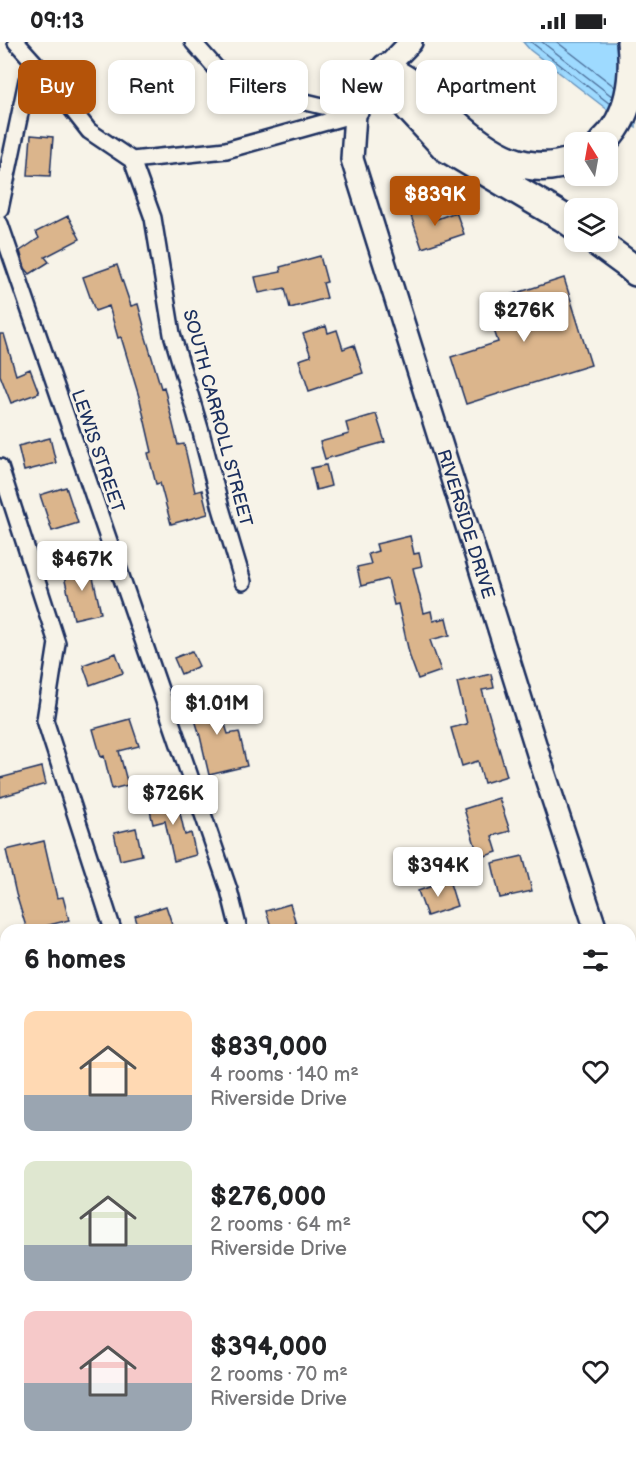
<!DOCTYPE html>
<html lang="en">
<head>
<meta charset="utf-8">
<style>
  :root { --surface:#fff; --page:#f6f6f6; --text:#202124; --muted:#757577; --accent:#b45309 }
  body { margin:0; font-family:"Balsamiq Sans",sans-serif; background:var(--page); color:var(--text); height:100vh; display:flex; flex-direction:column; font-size:22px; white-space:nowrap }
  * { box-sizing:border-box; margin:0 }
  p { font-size:20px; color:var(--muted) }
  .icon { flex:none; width:33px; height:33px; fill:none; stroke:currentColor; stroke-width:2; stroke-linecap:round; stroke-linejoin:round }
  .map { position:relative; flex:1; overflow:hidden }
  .sheet { position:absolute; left:0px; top:882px; width:636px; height:536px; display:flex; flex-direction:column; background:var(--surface); border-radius:18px 18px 0 0; box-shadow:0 3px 9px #0003 }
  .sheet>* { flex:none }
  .banner { position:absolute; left:18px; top:18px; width:600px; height:54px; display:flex; gap:12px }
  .needle { width:39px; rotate:349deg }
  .buttons { position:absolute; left:564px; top:90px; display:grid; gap:12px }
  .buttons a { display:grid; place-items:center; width:54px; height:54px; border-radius:12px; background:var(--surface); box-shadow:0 3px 9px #0003; font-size:30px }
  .price { position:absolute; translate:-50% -51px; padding:0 14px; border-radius:6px; background:#fff; color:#222; font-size:20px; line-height:39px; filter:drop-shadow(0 2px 3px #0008) }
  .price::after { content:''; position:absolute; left:50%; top:36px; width:18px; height:14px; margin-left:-9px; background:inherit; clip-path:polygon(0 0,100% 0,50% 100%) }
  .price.on { background:var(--accent); color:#fff }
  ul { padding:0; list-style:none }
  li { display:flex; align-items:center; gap:18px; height:150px; padding:0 24px }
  li span { display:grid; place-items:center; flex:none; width:168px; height:120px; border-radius:12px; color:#555 }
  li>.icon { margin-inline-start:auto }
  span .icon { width:72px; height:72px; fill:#fffc; stroke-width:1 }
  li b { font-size:26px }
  h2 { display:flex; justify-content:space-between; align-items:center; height:72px; padding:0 24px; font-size:26px }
  .pill { padding:0 21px; border-radius:12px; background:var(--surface); box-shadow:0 3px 9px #0003; font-size:21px; line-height:54px }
  .pill.on { background:var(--accent); color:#fff }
  .status { display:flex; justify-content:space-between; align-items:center; height:42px; padding:0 30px; background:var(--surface); direction:ltr }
  .status svg { height:16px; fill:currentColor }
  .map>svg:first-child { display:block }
</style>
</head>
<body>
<div class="status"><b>09:13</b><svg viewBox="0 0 49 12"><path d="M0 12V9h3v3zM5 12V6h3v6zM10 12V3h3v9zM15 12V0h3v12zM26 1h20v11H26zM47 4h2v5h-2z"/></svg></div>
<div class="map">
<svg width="636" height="1417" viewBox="0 0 636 1417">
  <rect width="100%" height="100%" fill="#f7f3e8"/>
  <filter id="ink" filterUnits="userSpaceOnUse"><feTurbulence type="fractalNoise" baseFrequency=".0167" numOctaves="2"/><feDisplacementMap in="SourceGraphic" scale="12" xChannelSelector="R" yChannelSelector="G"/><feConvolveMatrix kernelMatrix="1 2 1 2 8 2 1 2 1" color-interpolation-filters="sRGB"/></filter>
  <g filter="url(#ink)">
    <path fill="#9edaff" stroke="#6a96bf" stroke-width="1.5" d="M523,0H636V86L613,72L530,8Z"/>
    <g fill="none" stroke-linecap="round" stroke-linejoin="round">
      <path stroke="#4f739e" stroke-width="1.5" d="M531,0L610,62
        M542,0L613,55
        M557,0L615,45"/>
    </g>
    <path fill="#dbb58c" stroke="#1b2f5e" stroke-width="1.5" d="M31,93L53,95L50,134L28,133Z
      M429,165L434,178L456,170L464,192L422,206L410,171Z
      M68,174L80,197L45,215L49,220L30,232L25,226L20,209L39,196L36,190Z
      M320,214L327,240L323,241L327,256L290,266L285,246L259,251L255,235L281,230L280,225Z
      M117,223L131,264L138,262L145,288L144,289L161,346L164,345L178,403L184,402L195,450L202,448L208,472L171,482L160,441L156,442L148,411L152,410L140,358L121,295L118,296L109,264L95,269L83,235Z
      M564,236L591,323L466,362L451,315L498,300L485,261Z
      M326,284L328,291L337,288L343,307L354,303L363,331L309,349L299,318L311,314L303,292Z
      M0,292H4L16,333L30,327L39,351L11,361L0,333Z
      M376,372L385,400L325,417L320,400L349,392L346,381Z
      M50,396L56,421L24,429L18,404Z
      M326,423L331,444L316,448L311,426Z
      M66,445L78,481L52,489L40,453Z
      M410,494L414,512L419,511L422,524L413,526L424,571L431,569L433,579L446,576L450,593L430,598L441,629L418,637L410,615L398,562L394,563L388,537L361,544L357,525L371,522L368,512L378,509L376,502Z
      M90,523L101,571L74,577L63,530Z
      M192,609L199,624L181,632L174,616Z
      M116,611L123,631L90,643L83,623Z
      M491,632L494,646L482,648L507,734L484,741L478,719L462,724L451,686L467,682L457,640Z
      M215,650L228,692L239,690L247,724L209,733L200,694L189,658Z
      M130,677L139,704L119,709L128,743L112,747L104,714L101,715L93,687Z
      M42,725L46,742L0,755V736Z
      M176,753L185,793L191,791L196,813L174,819L165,779L153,782L148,759Z
      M499,756L510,789L492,794L497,810L479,816L464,767Z
      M136,786L142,813L120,818L114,791Z
      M44,799L57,856L63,855L69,878L45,884L46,888H27L16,852L6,808Z
      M523,814L532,849L500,856L492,821Z
      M449,838L457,864L427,874L418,849Z
      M290,862L298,888H272L266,869Z
      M166,864L174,888H139L135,874Z"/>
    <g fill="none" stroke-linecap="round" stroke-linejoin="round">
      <defs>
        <path id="street" d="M16,0L42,29L89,89L132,118L226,108L355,72
          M193,0L230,42L352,71
          M132,118L153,176L172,292L201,390L221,466L243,540
          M0,167L27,38L42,29
          M0,182L229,848L239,888
          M0,425L57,601L45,678L113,888
          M454,1412L457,1417"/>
        <g id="secondary">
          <path id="s1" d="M411,0L386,26L355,72L352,117L540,718L596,888"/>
          <path d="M630,991L636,1009"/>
        </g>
        <path id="highway" d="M386,26L408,65L446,106L564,176L574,183
          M389,28C399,34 411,40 420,48C433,57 443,70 454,80C488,111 527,137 574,118
          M603,100C630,76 635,35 631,0
          M597,200L627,222L636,230"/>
      </defs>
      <use href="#street" stroke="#1b2f5e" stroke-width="20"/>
      <use href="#secondary" stroke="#1b2f5e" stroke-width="26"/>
      <use href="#highway" stroke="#1b2f5e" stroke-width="32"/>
      <use href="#street" stroke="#f7f3e8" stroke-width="15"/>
      <use href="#secondary" stroke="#f7f3e8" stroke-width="21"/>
      <use href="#highway" stroke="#f7f3e8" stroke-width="27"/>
    </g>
  </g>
  <g text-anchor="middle" stroke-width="6" stroke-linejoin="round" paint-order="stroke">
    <g font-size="18" fill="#1b2f5e" stroke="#f7f3e8">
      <text transform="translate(218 376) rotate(75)" y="6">SOUTH CARROLL STREET</text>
      <text transform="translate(98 409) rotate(71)" y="6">LEWIS STREET</text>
      <text dy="6" stroke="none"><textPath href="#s1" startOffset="519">RIVERSIDE DRIVE</textPath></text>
    </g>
  </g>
</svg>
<div class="buttons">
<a><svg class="needle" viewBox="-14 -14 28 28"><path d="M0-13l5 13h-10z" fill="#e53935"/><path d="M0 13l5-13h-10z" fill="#757577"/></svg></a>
<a><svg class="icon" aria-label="layers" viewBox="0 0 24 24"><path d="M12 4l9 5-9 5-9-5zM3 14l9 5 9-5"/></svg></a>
</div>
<b class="price on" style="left:435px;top:185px">$839K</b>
<b class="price" style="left:524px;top:301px">$276K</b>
<b class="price" style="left:82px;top:550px">$467K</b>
<b class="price" style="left:217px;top:694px">$1.01M</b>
<b class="price" style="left:173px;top:784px">$726K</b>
<b class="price" style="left:438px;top:856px">$394K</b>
<div class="banner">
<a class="pill on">Buy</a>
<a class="pill">Rent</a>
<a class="pill">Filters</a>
<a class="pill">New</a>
<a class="pill">Apartment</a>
</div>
<section class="sheet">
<h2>6 homes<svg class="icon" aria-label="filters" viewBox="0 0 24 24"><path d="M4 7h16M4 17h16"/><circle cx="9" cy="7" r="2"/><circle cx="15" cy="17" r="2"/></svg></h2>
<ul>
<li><span style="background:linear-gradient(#ffd9b3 70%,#9aa5b1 0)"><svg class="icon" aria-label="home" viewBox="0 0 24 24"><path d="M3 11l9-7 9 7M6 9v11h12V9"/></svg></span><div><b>$839,000</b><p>4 rooms · 140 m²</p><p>Riverside Drive</p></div><svg class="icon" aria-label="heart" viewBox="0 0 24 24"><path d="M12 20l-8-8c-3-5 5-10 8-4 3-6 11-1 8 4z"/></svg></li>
<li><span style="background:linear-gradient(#dfe7d0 70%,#9aa5b1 0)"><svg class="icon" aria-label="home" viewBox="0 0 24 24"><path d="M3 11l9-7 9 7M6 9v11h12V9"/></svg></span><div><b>$276,000</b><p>2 rooms · 64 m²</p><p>Riverside Drive</p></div><svg class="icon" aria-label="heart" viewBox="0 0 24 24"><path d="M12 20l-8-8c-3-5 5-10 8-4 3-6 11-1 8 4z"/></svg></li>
<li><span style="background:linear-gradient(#f6c9c9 60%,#9aa5b1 0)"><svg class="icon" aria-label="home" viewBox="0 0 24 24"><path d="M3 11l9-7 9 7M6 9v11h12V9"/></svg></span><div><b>$394,000</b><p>2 rooms · 70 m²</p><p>Riverside Drive</p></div><svg class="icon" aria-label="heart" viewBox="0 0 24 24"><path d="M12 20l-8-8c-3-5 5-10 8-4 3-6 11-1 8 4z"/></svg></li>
</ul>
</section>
</div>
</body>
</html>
